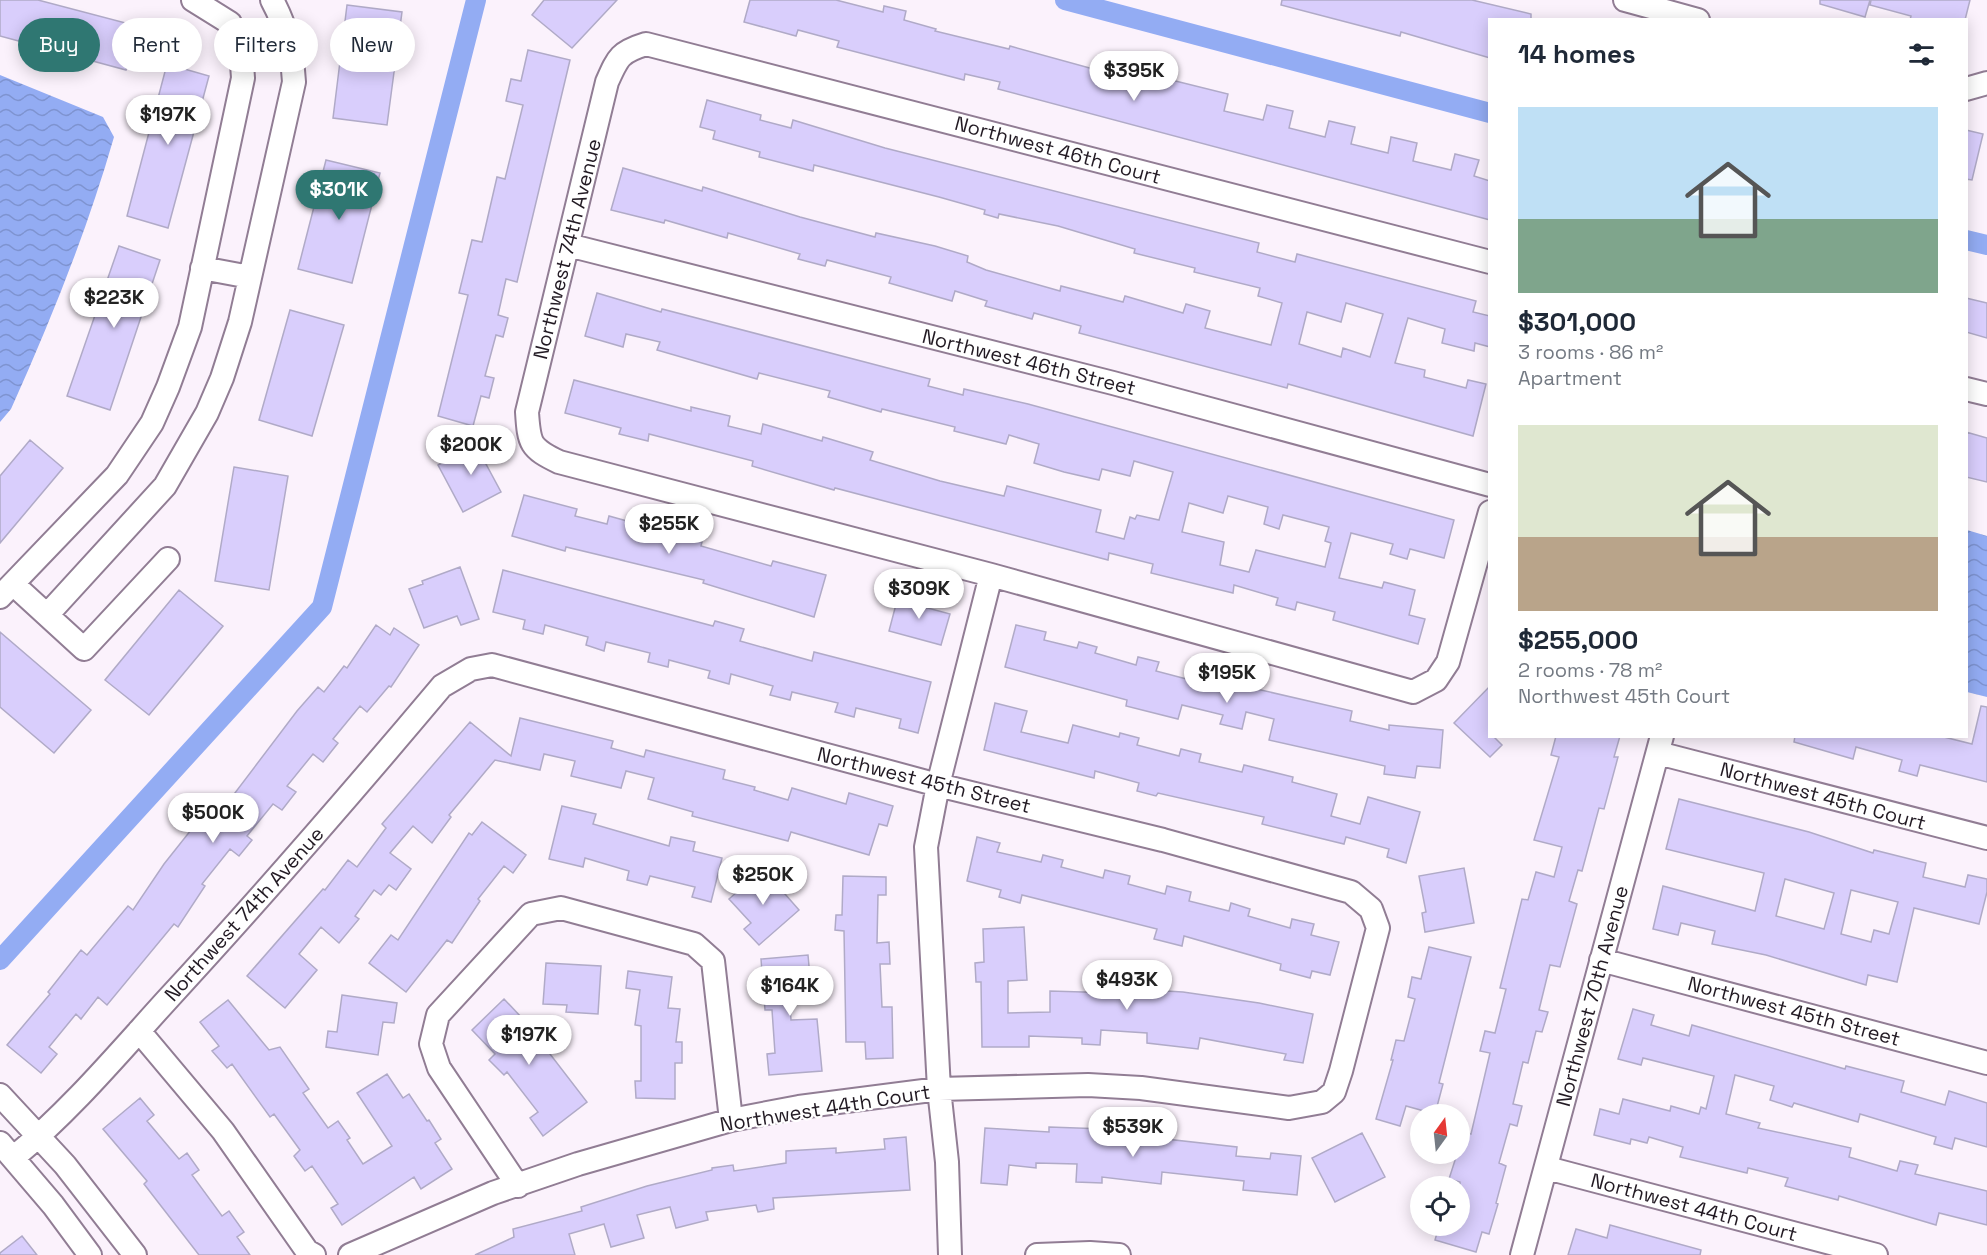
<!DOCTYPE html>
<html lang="en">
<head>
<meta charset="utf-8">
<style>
  :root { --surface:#fff; --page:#f2f2f3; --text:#1f2937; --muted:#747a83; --accent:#2f7772 }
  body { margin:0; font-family:"Space Grotesk",sans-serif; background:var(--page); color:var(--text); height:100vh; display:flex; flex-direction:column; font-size:22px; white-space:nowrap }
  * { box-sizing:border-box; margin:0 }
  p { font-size:20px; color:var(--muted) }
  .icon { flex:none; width:33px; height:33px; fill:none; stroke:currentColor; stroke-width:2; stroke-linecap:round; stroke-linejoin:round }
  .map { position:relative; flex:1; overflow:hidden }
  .side { position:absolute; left:1488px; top:18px; width:480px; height:720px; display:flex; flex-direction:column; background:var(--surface); border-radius:0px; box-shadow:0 3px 15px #0003 }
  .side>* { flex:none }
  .hud { position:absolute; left:18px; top:18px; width:570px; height:54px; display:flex; gap:12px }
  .needle { width:39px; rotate:15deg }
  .tools { position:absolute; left:1410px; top:1104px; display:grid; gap:12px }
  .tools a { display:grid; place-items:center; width:60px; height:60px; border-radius:50%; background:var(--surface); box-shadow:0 3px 15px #0003; font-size:30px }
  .price { position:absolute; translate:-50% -51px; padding:0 14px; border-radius:21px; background:#fff; color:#222; font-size:20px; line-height:39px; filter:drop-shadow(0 2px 3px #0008) }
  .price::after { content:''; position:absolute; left:50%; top:36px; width:18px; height:14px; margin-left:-9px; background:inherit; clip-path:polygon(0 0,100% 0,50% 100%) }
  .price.selected { background:var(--accent); color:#fff }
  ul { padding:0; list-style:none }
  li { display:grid; align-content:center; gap:12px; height:318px; padding:0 30px }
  li span { display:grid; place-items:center; height:186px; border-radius:0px; color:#555 }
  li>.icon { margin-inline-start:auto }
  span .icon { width:108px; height:108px; fill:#fffc; stroke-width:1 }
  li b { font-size:26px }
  h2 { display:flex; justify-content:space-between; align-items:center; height:72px; padding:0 30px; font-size:26px }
  .pill { padding:0 21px; border-radius:27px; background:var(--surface); box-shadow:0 3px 15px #0003; font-size:21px; line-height:54px }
  .pill.selected { background:var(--accent); color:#fff }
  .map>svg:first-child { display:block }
</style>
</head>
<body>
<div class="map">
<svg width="1987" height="1255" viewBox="0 0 1987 1255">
  <defs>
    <pattern id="water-waves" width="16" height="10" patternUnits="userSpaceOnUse" patternTransform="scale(1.5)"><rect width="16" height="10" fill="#93acf3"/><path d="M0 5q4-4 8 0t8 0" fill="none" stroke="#7e93d0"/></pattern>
  </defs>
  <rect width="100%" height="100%" fill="#fbf2fc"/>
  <path fill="url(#water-waves)" d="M0,75L103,117L114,137C87,231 51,320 11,409L0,422Z
    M1967,530L1987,536V697L1967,692Z"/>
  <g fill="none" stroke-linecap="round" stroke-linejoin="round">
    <path stroke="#93acf3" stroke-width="20" d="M1065,0L1490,113
      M1966,240L1987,245
      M0,960L322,607L476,0"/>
  </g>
  <path fill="#d9cefc" stroke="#b0aac7" stroke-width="1.5" fill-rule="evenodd" d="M0,0H38L137,26L126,70L0,36Z
    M544,0H617L572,48L532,15Z
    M750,0H836L883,12L884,6L906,11L904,20L936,29L935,31L1009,49L1010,46L1137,81L1139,72L1228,94L1224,111L1263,120L1267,105L1293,111L1289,128L1325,137L1329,121L1355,127L1351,144L1388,153L1391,137L1417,143L1413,161L1451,170L1455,154L1479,160L1474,176L1490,181V220L998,89L1000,82L965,74L964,80L837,47L839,41L798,30L796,36L744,22Z
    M1282,0H1472L1531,14V20H1490V58L1401,32L1400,36L1281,5Z
    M1820,0H1870L1865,17L1820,4Z
    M1871,0H1970L1965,20H1910L1911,16L1870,5Z
    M347,5L402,12L387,125L333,118Z
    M528,50L570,60L517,282L506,279L498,315L508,318L503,337L496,335L485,376L494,378L489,398L481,396L473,426L438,416L468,295L459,293L472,240L482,242L497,177L505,179L523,105L506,101L511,79L521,81Z
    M167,64L209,76L168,228L127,216Z
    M707,100L761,115L760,120L791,128L793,120L885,148L1259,243L1257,252L1295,262L1297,254L1476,301L1473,312L1490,316V347L1475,343L1474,351L1442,343L1445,329L1408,318L1395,363L1425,370L1424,377L1466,388L1468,380L1486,384L1473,436L1288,384L1287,388L1079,333L1081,326L1034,313L1032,319L985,306L987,301L955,291L952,301L889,283L891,277L827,260L825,266L798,259L800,254L728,233L727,238L665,220L664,223L611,210L623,168L702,191L703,187L800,217L875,237L876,233L935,246L968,256L967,262L986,270L1060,291L1061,286L1123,302L1125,296L1183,313L1186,304L1210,311L1205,328L1271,345L1282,303L1258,296L1260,288L1194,272L1195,268L1134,253L1135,249L1058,226L999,214L998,218L984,214L985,210L939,197L814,165L813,171L759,157L760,152L713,139L715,131L700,127ZM1346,303L1383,314L1370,357L1343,348L1341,357L1299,344L1307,312L1341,322Z
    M1966,130L1983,134L1972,180L1966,179Z
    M326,160L380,173L352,283L298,269Z
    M119,246L160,260L110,410L67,396Z
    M597,293L661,312L662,309L930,379L928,386L963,395L964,389L1028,404L1454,520L1444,558L1410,549L1407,559L1390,554L1393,544L1351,533L1339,578L1382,588L1384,582L1415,590L1409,615L1425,619L1418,644L1333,620L1335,612L1297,602L1295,610L1276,605L1278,598L1234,585L1233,593L1151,573L1153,564L1109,553L1108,560L835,488L834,490L752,466L753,461L649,434L648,441L619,434L621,428L565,413L574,380L691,411V407L730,416L728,426L761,434L763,424L822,441L823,437L873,452L870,460L940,481L1004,496L1007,486L1101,510L1096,532L1124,539L1130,517L1135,519L1137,515L1159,520L1173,472L1134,461L1130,476L1102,469L1099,480L1064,472L1034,463L1039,444L1009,435L1006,444L954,431L955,427L882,409L881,412L828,397L830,391L759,373L757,379L657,350L660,342L626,334L623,347L585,336ZM1228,496L1268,507L1264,524L1279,529L1283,515L1329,527L1325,541L1331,543L1325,567L1256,550L1249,572L1220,565L1224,542L1182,532L1189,503L1223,513Z
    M1966,298L1987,303V338L1966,332Z
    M290,310L344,325L312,436L259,420Z
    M1966,432L1987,438V482L1966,477Z
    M30,440L63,468L0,543V476Z
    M486,440L496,459L486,464L501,492L463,512L438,465Z
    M234,467L288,476L269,590L215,581Z
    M524,495L577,509L575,516L607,524L609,516L702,542L701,546L771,566L773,561L826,575L814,617L703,583L704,580L566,547L565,551L512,536Z
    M460,567L479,619L461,625L457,616L424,628L409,589L423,584L422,581Z
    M503,570L713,626L715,621L744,629L740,641L812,661L814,652L931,682L918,733L899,728L901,719L856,708L854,717L835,712L838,703L792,692L790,700L770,695L773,686L731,674L729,684L708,678L710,671L669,660L668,667L648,662L650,653L606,642L604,651L586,645L588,637L545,625L543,634L523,629L525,620L493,612Z
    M179,590L223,626L149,715L105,680Z
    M899,593L926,601L924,607L950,614L941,645L889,631Z
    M376,625L390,635L394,628L419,645L391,687L389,686L367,712L360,706L333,739L338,743L323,762L313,754L287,786L296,792L282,810L273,804L247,836L252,840L239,856L230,849L202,884L205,886L178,927L174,924L107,1005L98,997L81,1019L76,1014L49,1047L57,1054L41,1073L7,1045L50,994L48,992L81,950L87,955L128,906L133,910L164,864L210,806L219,814L297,711L318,687L324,692L344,666L347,668Z
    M1016,625L1046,632L1044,640L1077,648L1079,642L1097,647L1095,653L1136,665L1138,657L1159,662L1156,671L1198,682L1200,675L1232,683L1233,680L1253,685L1252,688L1352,711L1350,721L1389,730V725L1443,730L1440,768L1417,766L1415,778L1384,774L1385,766L1269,740L1274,719L1246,712L1242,729L1220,724L1223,715L1182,705L1178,719L1126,706L1127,700L1005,667Z
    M0,632L91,710L54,753L0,707Z
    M1490,686V736H1493L1502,745L1490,757L1454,723Z
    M995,703L1027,711L1021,732L1068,743L1073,725L1119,737L1120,733L1139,738L1137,745L1179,756L1181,749L1201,754L1199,762L1242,772L1244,765L1293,777L1292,782L1337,794L1331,816L1360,824L1368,797L1420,812L1406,863L1387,857L1389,849L1346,837L1344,844L1262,824L1264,817L1158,793L1156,796L1137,791L1139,783L1095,771L1094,778L984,750Z
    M1981,706L1987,707V782L1920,765L1917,776L1899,771L1902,760L1856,747L1853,759L1794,742L1795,736H1940L1972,744Z
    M520,718L613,741L611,748L644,757L646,750L725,770L723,779L755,787L754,790L788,800L792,788L846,804L849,793L893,806L887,826L879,824L869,855L791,832L788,841L692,816L693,812L648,799L654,778L626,771L621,788L571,776L575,761L544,754L540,770L495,760L449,815L451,817L432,843L413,826L390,853L411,869L396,890L389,885L381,895L374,890L355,916L359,919L339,943L321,927L299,954L317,970L285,1008L247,976L323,889L325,890L348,860L357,867L386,828L382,824L470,722L511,756Z
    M1556,736H1620L1614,757H1618L1604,809L1599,808L1582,871L1578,870L1569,901L1577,904L1560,967L1550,965L1539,1010L1548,1012L1542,1032L1536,1031L1528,1063L1523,1062L1513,1104L1522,1106L1517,1126L1510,1124L1499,1163L1506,1166L1496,1203L1498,1204L1489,1234L1482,1232L1476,1252L1435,1240L1439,1226H1460V1182L1449,1179L1457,1154H1460L1463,1132L1471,1134L1490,1053L1480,1051L1485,1031L1495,1033L1506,989L1500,988L1522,899L1528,900L1536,872L1554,877L1562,847L1534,840L1559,757L1551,755Z
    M1679,799L1809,832L1873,853L1874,850L1926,863L1923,877L1965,887L1968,875L1987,879V892L1979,924L1914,908L1897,982L1868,975L1866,985L1766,955L1712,944L1715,931L1681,923L1678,935L1653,929L1663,886L1755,911L1764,873L1666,849ZM1785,879L1834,893L1824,929L1776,916ZM1851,890L1898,902L1889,934L1874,930L1871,942L1841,934Z
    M562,806L596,814L593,824L669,846L671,837L695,842L693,851L722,858L711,902L692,897L695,887L650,876L647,885L627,880L629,871L585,858L583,867L549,859Z
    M482,822L526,855L513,873L504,866L478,899L480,901L452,943L447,940L406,992L369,963L391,935L398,940L469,833L472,835Z
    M977,837L1000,843L997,852L1041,862L1043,855L1063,860L1061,867L1103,878L1105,870L1130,876L1128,884L1165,894L1167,886L1191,892L1189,901L1229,911L1231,903L1250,909L1248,916L1290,928L1292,919L1314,924L1311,935L1339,942L1330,975L1312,971L1310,978L1280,970L1281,964L1184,936L1182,946L1154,939L1157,929L1022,895L1020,903L999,897L1001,890L967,881Z
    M1464,868L1474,923L1425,932L1422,913L1426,912L1419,876Z
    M763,869L799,910L759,945L744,929L751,923L729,899Z
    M843,876L886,877V895H878L877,943L889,942L890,964H880L882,1007H892L893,1058L866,1059L865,1042H846L844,931L835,930L836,915H842Z
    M1024,927L1027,980L1008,981V1013L1050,1012V991L1116,993V988L1183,992L1259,1003L1313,1014L1303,1063L1284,1060L1286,1054L1200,1038L1198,1049L1147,1043V1033L1101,1030L1100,1045L1082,1044V1038L1029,1036V1047H982L981,982H976L975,963L984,962L983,929Z
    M1429,947L1471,957L1439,1083L1443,1084L1435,1114L1406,1106L1400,1126L1376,1119L1393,1060H1391L1396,1040L1404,1041L1415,999L1408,997L1412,977L1421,979Z
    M808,955L811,988L789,990L791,1020L817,1019L822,1071L769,1075L767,1054L775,1053L772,1010H765L761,959Z
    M546,963L601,966L598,1014L566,1012L567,1005L543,1004Z
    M628,971L672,977L668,1008L680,1009L676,1042H682V1063H675V1099L636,1098L635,1081H641V1026L635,1025L640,990L626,988Z
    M342,995L397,1003L394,1023L383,1022L378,1055L326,1047L328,1031L337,1032Z
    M504,999L542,1039L540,1041L587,1102L543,1136L530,1118L538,1112L507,1072L504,1075L489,1060L495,1054L472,1030Z
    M228,1000L269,1050L280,1047L309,1089L303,1093L328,1128L338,1121L350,1138L347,1140L363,1164L392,1146L357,1093L387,1074L403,1098L409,1094L427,1121L429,1120L441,1139L435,1143L452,1169L421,1189L414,1177L342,1225L331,1208L338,1204L312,1166L305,1171L294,1156L300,1150L274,1114L270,1117L232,1064L227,1068L212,1051L219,1046L200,1022Z
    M1633,1009L1654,1015L1651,1025L1689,1036L1692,1025L1845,1069L1846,1066L1904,1081L1901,1092L1945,1105L1949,1091L1987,1103V1147L1955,1138L1952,1149L1934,1144L1936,1137L1860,1114L1858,1122L1794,1103L1792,1107L1770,1100L1774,1086L1735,1075L1726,1114L1760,1123L1758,1128L1851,1148L1849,1157L1897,1171L1900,1161L1918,1165L1915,1174L1987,1191V1225L1939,1213L1936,1225L1839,1196L1838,1200L1785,1186L1788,1178L1748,1168L1747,1173L1680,1157L1683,1147L1649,1137L1647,1143L1631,1139L1630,1144L1594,1135L1600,1109L1619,1114L1623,1099L1670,1111L1671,1106L1699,1114L1701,1107L1706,1109L1714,1076L1643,1058L1641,1065L1618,1059Z
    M140,1098L154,1115L147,1121L179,1159L187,1153L199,1170L192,1175L222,1216L229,1211L244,1232L237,1237L250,1255H199L144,1184L147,1181L103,1129Z
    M1049,1127L1104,1129L1103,1134L1146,1139L1147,1131L1167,1134L1166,1139L1237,1147L1236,1156L1270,1159L1271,1153L1301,1156L1297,1195L1243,1190L1244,1181L1162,1172L1161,1184L1102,1177V1183L1076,1182L1077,1164L1036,1163V1168L1009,1165L1007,1185L981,1183L985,1128L1049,1132Z
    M1362,1133L1385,1177L1335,1202L1312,1158Z
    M906,1137L910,1190L773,1198L774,1209L758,1212L756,1205L706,1212L708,1220L676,1228L670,1207L637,1215L644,1238L611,1247L604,1224L569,1234L575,1255H475L514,1237L513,1229L582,1211L581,1207L647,1186L712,1170V1168L733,1165L734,1171L786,1163V1151L836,1148V1153L885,1149L884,1139Z
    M1610,1225L1701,1250L1700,1255H1568L1576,1229L1607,1238Z
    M22,1236L37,1255H0V1253Z"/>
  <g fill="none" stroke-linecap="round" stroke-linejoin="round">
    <defs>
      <path id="minor" d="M1625,0L1698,20
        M1966,89L1987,83
        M568,245L1113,383L1490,485
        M1490,262L646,44C620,52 618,57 607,82L527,412C529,444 530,448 559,462L991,575L1413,692L1436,680L1448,662L1490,512
        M202,268L250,277
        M1966,389L1987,394
        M13,584L84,649L168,559
        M0,597L117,475L152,423L168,387L190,327L243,78L241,50L230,23L193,0
        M47,615L165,486L207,413L222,378L240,322L294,82C292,51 287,28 272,0
        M1658,753L1987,838
        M1601,960L1987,1063
        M139,1031L223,1131L307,1251L314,1255
        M0,1095L65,1165L135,1255
        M0,1143L53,1205L90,1255
        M13,1158C70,1111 117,1055 166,1001C261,898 352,793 442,686L471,669L492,665L938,785L1163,840L1351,892L1371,909L1378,928L1341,1071L1334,1092L1322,1102L1289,1108L1141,1088L1088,1085L939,1089L799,1107L731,1120L578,1164L493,1193L350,1255
        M1547,1168L1876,1255
        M518,1186L439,1068L431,1044L438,1015L531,914L561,908L694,944L713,961L731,1120
        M950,1255L947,1162L939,1089L926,847L938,785L991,575
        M1037,1255L1090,1253L1119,1255
        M1522,1255L1662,736"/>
    </defs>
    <use href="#minor" stroke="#917d94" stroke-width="26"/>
    <use href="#minor" stroke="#fff" stroke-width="22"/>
  </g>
  <g text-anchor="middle" stroke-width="4.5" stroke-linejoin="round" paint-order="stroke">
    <g font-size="20" fill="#221a23" stroke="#fff">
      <text transform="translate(1058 150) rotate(15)" y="7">Northwest 46th Court</text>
      <text transform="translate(567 249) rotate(-76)" y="7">Northwest 74th Avenue</text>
      <text transform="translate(1029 362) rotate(14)" y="7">Northwest 46th Street</text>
      <text transform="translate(924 780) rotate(14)" y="7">Northwest 45th Street</text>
      <text transform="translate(1823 796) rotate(15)" y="7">Northwest 45th Court</text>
      <text transform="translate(244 914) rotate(-48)" y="7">Northwest 74th Avenue</text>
      <text transform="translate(1592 996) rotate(-75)" y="7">Northwest 70th Avenue</text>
      <text transform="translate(1794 1011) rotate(15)" y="7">Northwest 45th Street</text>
      <text transform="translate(825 1108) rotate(-9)" y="7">Northwest 44th Court</text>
      <text transform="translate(1694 1207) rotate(15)" y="7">Northwest 44th Court</text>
    </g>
  </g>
</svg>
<div class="tools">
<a><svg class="needle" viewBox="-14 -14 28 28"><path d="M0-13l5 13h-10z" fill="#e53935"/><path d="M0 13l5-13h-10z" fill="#747a83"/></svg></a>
<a><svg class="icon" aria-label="locate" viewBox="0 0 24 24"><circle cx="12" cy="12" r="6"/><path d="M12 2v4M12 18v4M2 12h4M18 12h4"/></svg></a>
</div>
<b class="price" style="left:1134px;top:102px">$395K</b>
<b class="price" style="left:168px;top:146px">$197K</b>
<b class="price selected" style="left:339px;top:221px">$301K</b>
<b class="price" style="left:114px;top:329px">$223K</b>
<b class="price" style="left:471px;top:476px">$200K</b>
<b class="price" style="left:669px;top:555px">$255K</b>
<b class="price" style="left:919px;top:620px">$309K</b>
<b class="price" style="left:1227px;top:704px">$195K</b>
<b class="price" style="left:213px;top:844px">$500K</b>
<b class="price" style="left:763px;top:906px">$250K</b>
<b class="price" style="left:1127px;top:1011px">$493K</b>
<b class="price" style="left:790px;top:1017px">$164K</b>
<b class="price" style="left:529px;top:1066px">$197K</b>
<b class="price" style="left:1133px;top:1158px">$539K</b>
<div class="hud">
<a class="pill selected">Buy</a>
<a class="pill">Rent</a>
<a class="pill">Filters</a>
<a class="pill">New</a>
</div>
<section class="side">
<h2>14 homes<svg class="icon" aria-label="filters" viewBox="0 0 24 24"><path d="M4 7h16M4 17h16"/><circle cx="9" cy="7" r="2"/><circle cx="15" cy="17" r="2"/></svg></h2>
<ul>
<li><span style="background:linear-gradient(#bfe0f5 60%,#7fa58c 0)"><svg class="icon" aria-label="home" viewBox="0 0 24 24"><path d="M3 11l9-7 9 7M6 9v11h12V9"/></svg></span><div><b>$301,000</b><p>3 rooms · 86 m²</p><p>Apartment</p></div></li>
<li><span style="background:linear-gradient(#dfe7d0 60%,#b9a48a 0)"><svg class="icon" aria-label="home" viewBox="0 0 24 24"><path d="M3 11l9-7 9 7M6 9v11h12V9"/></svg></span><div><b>$255,000</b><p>2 rooms · 78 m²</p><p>Northwest 45th Court</p></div></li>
</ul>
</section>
</div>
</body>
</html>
